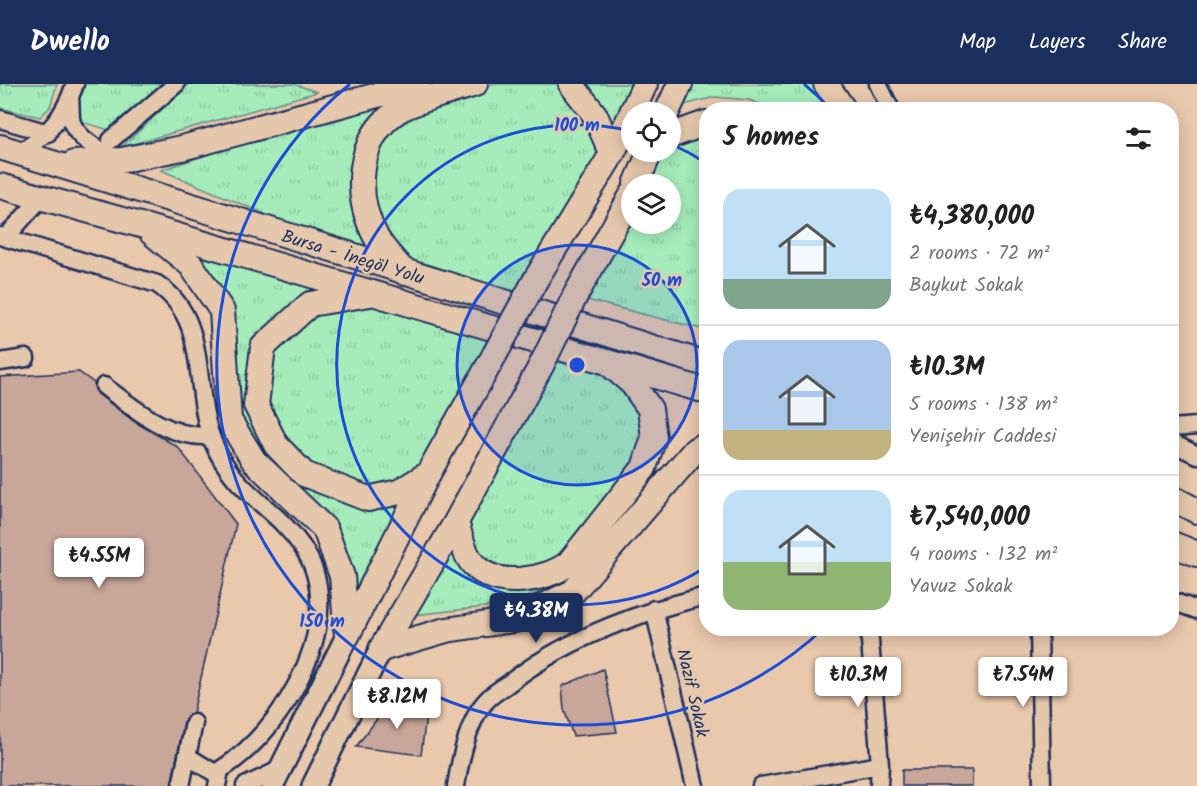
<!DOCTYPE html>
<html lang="en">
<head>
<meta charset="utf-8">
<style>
  :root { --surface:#fff; --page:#f6f6f6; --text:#222; --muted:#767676; --line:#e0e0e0; --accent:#1b2f5e }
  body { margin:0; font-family:Kalam,sans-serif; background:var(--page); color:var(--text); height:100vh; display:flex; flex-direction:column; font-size:22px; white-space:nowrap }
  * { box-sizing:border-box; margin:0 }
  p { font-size:20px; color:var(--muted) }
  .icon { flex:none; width:33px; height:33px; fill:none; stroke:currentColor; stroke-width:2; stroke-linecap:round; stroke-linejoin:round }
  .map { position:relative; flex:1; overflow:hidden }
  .details { position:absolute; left:699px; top:18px; width:480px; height:534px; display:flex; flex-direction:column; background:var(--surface); border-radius:24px; box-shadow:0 3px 15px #0003 }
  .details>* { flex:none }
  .buttons { position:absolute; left:621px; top:18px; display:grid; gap:12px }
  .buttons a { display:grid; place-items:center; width:60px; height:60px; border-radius:50%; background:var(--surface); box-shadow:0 3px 15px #0003; font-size:30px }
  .price { position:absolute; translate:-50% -51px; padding:0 14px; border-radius:6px; background:#fff; color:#222; font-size:20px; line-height:39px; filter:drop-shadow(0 2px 3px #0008) }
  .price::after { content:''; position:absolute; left:50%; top:36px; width:18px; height:14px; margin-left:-9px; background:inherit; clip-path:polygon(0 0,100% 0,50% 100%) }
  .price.active { background:var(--accent); color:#fff }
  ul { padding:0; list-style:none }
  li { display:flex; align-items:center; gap:18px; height:150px; padding:0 24px }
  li+li { border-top:2px solid var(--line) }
  li span { display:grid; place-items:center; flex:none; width:168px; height:120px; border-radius:18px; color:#555 }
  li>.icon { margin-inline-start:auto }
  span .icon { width:72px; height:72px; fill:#fffc; stroke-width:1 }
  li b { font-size:26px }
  h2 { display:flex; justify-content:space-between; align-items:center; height:72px; padding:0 24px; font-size:26px }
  header { display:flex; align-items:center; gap:36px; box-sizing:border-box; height:84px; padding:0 30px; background:var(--accent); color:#fff }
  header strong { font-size:28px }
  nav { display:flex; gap:33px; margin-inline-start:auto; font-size:21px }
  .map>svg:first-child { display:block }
</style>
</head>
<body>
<header>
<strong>Dwello</strong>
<nav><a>Map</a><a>Layers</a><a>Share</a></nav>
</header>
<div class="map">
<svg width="1197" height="702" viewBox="0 0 1197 702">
  <defs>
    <pattern id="grass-tufts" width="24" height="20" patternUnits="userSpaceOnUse" patternTransform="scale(1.5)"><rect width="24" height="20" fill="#a5ecba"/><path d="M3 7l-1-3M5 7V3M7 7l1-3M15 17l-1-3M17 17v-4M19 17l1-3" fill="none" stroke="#8dcba2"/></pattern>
  </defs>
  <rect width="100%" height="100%" fill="#e9c8ac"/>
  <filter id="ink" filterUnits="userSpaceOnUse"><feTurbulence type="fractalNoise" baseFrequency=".0167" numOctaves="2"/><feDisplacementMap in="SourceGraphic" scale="12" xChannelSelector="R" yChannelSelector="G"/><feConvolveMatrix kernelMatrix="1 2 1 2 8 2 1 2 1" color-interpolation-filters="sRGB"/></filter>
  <g filter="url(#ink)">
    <path fill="url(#grass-tufts)" stroke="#608e8c" stroke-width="1.5" d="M0,0H57L50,23L40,33L0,24Z
      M80,0H164L113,47L78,37L75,16Z
      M189,0H294L317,8L122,63Z
      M418,0H645L521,221L405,189L161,86Z
      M690,0H814L832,25H772L749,16L715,13L680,22Z
      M706,49V246L579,214L631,123L632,140H670V100H643L660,68H670L671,63Z
      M144,142L508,246L347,552L325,445L229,336L222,227Z
      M552,260L606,278L654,353L569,479L492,492L456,438Z
      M448,459L470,488L557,493L539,508L512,520L413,531Z"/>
    <path fill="#c8a699" stroke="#1b2f5e" stroke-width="1.5" d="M79,288L94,299L98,310L135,338L178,363L236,440L193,629L184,637L171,702H0V293Z
      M603,585L617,648L573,652L564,625L562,602Z
      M404,615L426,632L421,671L356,663L389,619Z
      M902,686H972V702H902Z"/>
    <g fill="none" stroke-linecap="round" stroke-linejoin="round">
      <defs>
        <path id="minor" d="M878,0L891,26
          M70,14C71,21 70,32 72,39C79,57 102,67 118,75
          M0,35L48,49
          M111,56L176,0
          M20,69C49,49 63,35 75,0
          M0,152L157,200C211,236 191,304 213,358C234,409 273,421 301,461C353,532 284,647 220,686L217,702
          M6,153L41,114
          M0,278L26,274
          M104,302C136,326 169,355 211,352
          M1172,344L1197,342
          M1172,359L1197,371
          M1172,517L1197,526
          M654,525L695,702
          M869,544L880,681L879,702
          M1039,544L1042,702
          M187,672L218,691
          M181,702L194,639
          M245,702L279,686
          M456,702C460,677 468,636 486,617C492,610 501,605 508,600C565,555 636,529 706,512
          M761,702L880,681"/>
        <path id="major" d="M272,702L347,552
          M313,702L381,565"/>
        <path id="highway" d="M571,0L595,31L612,70
          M826,0L844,26
          M632,28L645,0
          M667,28L680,0
          M670,52L706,39
          M0,63L706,280
          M74,79L122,76L182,64L418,0
          M636,100L650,68
          M0,102L144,142L706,307
          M152,149L191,181L222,227L229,336L254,377L325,445L342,492L347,552
          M405,189C396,178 383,166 376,153C354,112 356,56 396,28C411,17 455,7 475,0
          M536,195L612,70L632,29
          M370,210L310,220L263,263L256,321L276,361L304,390L368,415L399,408L428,390
          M575,212L632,111
          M1172,414L1197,427
          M456,438C460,450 464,471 474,481C496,505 546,497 569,479L644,384L654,353L650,325L632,299L613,283
          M1172,460L1197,470
          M347,552L428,390L495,270
          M381,565L446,546L514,536L573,508L695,366L706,360
          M381,565L456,438L542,280"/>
      </defs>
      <use href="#minor" stroke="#1b2f5e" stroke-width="21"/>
      <use href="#major" stroke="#1b2f5e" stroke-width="26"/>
      <use href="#highway" stroke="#1b2f5e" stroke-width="28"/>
      <use href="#minor" stroke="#e5c8ac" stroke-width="16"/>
      <use href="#major" stroke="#e5c8ac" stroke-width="21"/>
      <use href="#highway" stroke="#e5c8ac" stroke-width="24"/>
      <defs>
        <path id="highway-bridge" d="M495,270L536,195
          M542,280L575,212"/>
      </defs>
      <use href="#highway-bridge" stroke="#1b2f5e" stroke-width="28" stroke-linecap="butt"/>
      <use href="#highway-bridge" stroke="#e5c8ac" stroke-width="24"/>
    </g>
  </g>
  <circle cx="577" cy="281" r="120" fill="#1d4ed8" fill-opacity=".12"/>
  <g fill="none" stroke="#1d4ed8" stroke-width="3">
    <circle cx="577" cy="281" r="120"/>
    <path d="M706 483A240 240 0 1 1 631 47M671 60A240 240 0 0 1 706 79"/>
    <path d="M823 545A361 361 0 1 1 350 0M804 0A361 361 0 0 1 830 24"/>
  </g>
  <g text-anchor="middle" stroke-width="5" stroke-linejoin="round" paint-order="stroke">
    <g font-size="18" fill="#1b2f5e" stroke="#e5c8ac">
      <text transform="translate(353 173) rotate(17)" y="6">Bursa - İnegöl Yolu</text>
      <text transform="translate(693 609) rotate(77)" y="6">Nazif Sokak</text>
    </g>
  </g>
  <circle cx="577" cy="281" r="9" fill="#1d4ed8" stroke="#e5c8ac" stroke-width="3"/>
  <g font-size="18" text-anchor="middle" font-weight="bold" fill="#1d4ed8" stroke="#e5c8ac" stroke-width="5" stroke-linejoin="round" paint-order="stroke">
    <text x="577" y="47">100 m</text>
    <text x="662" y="202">50 m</text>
    <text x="322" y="543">150 m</text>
  </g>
</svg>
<div class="buttons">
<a><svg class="icon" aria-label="locate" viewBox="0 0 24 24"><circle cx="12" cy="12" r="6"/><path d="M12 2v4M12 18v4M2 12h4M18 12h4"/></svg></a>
<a><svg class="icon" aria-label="layers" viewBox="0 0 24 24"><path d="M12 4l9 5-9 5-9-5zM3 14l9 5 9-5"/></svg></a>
</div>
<b class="price" style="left:99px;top:505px">₺4.55M</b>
<b class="price active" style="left:536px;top:560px">₺4.38M</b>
<b class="price" style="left:858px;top:624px">₺10.3M</b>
<b class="price" style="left:1023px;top:624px">₺7.54M</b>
<b class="price" style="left:397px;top:646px">₺8.12M</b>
<section class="details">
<h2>5 homes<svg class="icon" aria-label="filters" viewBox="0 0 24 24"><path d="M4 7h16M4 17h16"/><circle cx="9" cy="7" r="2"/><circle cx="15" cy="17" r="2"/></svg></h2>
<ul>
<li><span style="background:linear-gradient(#bfe0f5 75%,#7fa58c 0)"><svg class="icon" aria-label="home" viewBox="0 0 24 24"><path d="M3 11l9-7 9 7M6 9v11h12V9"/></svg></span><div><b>₺4,380,000</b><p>2 rooms · 72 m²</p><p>Baykut Sokak</p></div></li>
<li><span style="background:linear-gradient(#a9c7e8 75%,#c2b280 0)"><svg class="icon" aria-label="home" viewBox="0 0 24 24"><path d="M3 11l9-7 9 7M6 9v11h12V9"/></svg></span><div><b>₺10.3M</b><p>5 rooms · 138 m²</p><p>Yenişehir Caddesi</p></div></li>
<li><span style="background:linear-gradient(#bfe0f5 60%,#8fb573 0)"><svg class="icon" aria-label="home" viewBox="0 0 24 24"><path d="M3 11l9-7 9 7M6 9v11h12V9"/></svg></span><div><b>₺7,540,000</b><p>4 rooms · 132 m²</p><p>Yavuz Sokak</p></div></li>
</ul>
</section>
</div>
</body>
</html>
